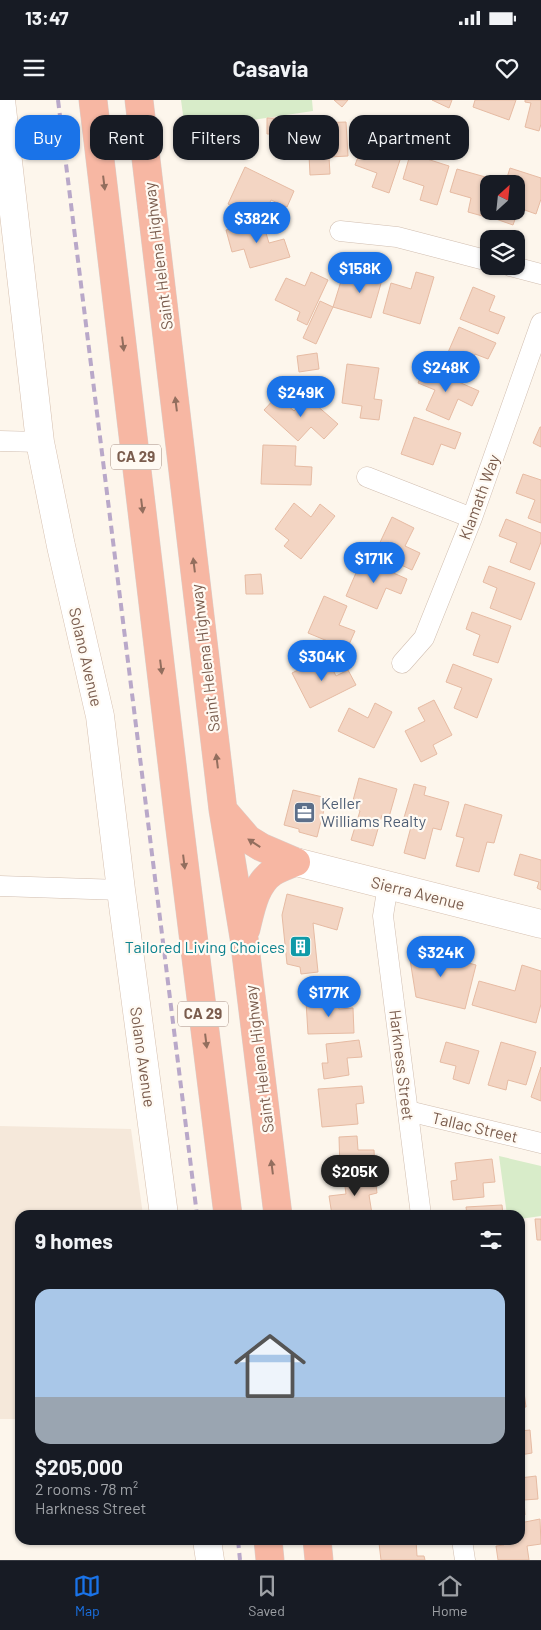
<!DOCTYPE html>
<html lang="en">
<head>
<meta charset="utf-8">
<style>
  :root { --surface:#171b24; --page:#20242c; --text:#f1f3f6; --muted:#9ea1a6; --line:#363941; --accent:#1a73e8 }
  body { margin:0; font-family:Barlow,sans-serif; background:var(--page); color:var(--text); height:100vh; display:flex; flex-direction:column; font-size:19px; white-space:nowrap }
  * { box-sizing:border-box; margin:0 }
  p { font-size:16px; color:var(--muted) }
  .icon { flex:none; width:28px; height:28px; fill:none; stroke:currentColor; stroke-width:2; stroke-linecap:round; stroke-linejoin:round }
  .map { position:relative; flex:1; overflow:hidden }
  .details { position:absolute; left:15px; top:1110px; width:510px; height:335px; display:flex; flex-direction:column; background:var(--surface); border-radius:15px; box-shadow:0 1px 4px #0004 }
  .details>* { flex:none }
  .top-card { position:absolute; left:15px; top:15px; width:511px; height:45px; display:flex; gap:10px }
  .needle { width:32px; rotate:27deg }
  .fabs { position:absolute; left:480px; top:75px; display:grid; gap:10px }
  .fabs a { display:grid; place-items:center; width:45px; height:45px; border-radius:10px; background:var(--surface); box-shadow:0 1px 4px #0004; font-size:25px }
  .price { position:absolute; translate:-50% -42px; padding:0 11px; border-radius:18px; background:var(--accent); color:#fff; font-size:16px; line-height:32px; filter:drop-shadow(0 1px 2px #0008) }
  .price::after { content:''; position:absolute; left:50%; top:30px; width:15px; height:11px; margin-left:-8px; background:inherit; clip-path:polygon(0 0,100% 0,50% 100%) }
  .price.selected { background:#222; color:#fff }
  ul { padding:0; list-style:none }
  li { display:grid; align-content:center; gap:10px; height:265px; padding:0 20px }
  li+li { border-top:1px solid var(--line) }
  li span { display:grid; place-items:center; height:155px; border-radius:15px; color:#555 }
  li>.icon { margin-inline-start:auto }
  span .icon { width:90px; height:90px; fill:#fffc; stroke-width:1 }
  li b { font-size:21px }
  h2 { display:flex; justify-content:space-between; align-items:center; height:60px; padding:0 20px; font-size:21px }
  .tag { padding:0 18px; border-radius:15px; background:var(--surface); box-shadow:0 1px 4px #0004; font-size:18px; line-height:45px }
  .tag.selected { background:var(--accent); color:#fff }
  .status { display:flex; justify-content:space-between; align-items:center; height:35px; padding:0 25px; background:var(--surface); direction:ltr }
  .status svg { height:14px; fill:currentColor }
  header { display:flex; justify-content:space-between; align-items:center; height:65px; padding:0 20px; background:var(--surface); font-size:22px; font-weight:700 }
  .tabs { display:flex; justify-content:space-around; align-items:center; height:70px; border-top:1px solid var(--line); background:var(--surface); font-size:14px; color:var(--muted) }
  .tabs a { display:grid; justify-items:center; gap:2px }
  .tabs .selected { color:var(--accent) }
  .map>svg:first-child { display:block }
</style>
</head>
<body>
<div class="status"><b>13:47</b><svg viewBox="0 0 49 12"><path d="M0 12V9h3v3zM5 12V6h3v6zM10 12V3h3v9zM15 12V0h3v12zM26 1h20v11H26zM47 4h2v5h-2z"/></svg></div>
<header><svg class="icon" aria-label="menu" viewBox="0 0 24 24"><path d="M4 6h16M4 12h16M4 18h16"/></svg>Casavia<svg class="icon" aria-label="heart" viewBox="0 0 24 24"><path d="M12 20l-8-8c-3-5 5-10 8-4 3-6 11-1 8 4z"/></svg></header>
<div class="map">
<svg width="541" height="1460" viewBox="0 0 541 1460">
  <rect width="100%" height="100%" fill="#fdf6ec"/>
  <path fill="#f5e8da" d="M0,1026L131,1029L143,1115H20V1319H0Z"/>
  <path fill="#d8ecc9" d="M181,0H312L313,11L185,30Z
    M499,1056L541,1066V1116L520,1119V1115H507Z"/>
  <path fill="#f3d5c3" stroke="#e6bba3" d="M334,0H348L342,7Z
    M432,0H452L449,8Z
    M475,0H516L509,20L473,7Z
    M525,0H541V24L539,31L525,27L531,3L525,2Z
    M267,18L297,19V45H280V34H267Z
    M346,22L348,56L329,57L330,74L310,75L308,35L315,34L314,23Z
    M366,36L382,41L380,46L402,54L389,93L372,87L377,73L355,65Z
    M412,48L429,53L427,59L449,66L437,105L420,100L424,86L403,79Z
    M245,67L294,91L287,107L271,100L262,120L228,104Z
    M510,68L541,78V99L536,114L519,108L513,125L493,118L496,111H516V84H505Z
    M457,69L489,78L485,95L489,96V106L486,117L468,112L471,98L450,92Z
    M262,120L269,143L284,139L290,157L250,168L244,149L232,152L226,130Z
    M367,168L384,173L371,218L333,207L342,178L362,184Z
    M311,172L328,180L307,225L297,220L300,212L275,200L286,178L305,186Z
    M416,172L434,177L420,224L383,213L391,183L411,189Z
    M473,187L495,196L489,211L505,217L498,234L460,219Z
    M320,201L333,207L316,244L303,238Z
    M459,227L496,243L488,259L475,254L466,274L443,264Z
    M317,253L319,269L299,272L297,256Z
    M347,264L379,268L374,299L382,300L379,320L360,318L362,306L342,303Z
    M425,267L479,291L472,306L458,299L449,320L426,310L435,290L418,283Z
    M277,296L294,311L307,297L338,324L324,339L311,327L298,341L264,310Z
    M414,317L461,333L455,349L441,344L433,365L401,354Z
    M540,327H541V347L533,343Z
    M263,345L296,346L295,366L312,367L311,385L261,384Z
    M523,374L541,380V423L528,418L535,400L516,393Z
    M294,403L311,417L320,404L335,416L301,459L284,446L289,440L275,429Z
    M392,417L414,428L405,446L420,453L412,470L375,453Z
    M506,419L541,433V442L530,470L510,462L517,443L499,436Z
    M362,459L407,479L401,494L386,488L377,509L346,496Z
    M489,466L535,483L521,520L490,508L497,488L483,482Z
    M261,474L263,494H246L245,475Z
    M324,496L347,506L339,525L355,531L347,549L308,533Z
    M472,512L511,526L498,563L473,555L480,535L466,529Z
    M326,556L336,576L348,570L356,585L310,608L292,573Z
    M453,564L492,579L477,618L454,608L462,588L446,582Z
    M434,600L452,635L433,645L437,654L421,662L405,631L425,621L418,608Z
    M375,603L392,612L374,648L338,631L349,608L368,618Z
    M359,678L397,689L389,717L382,715L373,746L351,740L360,711L351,708Z
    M414,684L426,687L424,695L449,702L441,730L433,728L425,759L404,753L412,723L403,721Z
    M293,690L327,698L317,737L299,732V729L284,725Z
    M465,704L502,715L494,743L487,742L479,772L456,766L464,738L456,736Z
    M520,754L541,760V790L537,788L539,782L514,775Z
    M287,794L343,808L337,830L313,823L318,872L301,874L300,867L287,864L282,815Z
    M408,847L476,865L465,909L416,897Z
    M522,865L541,871V904L536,923L472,905L479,881L515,891Z
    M338,900L339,909L353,908L354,933L308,934L306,901Z
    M359,940L362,957L347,958L349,975L324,979L322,963H328L326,944Z
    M446,942L479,951L469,984L453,979L456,966L440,962Z
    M501,942L536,952L526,985L508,980L506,990L488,985Z
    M541,967V1001L531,997Z
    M362,986L364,1003L356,1004L358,1024L322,1027L318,989Z
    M357,1036L358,1050H374L375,1069L340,1070L339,1037Z
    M492,1059L495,1082L483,1083L484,1097L453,1100L451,1081L457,1080L455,1063Z
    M375,1076L377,1093L369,1095L372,1114L332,1115L329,1096L346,1094L344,1079Z
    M502,1105L503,1115H467L466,1107Z
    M535,1119H541V1140H537Z
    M523,1285L526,1307L520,1308V1286Z
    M530,1330L532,1353L520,1355V1331Z
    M536,1376L538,1399L524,1400L525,1415L520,1416V1378Z
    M540,1419L541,1444L527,1446L529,1460H498L496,1446L504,1445L503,1440H520V1423Z
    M416,1440L417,1456H424L425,1460H381L379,1443Z"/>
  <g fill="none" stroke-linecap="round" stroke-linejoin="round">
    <defs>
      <path id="street" d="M340,131L397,137L489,161
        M510,166L541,174
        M0,341L40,342
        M367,377L472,418
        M402,563L424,538L472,418L541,223
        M388,785L383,816L421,1115
        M0,786L121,790
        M408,1011L541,1043
        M462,1440L465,1460"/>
      <path id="secondary" d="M1,0L40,342L61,446L100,616L121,790L164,1115
        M296,762L541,824
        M207,1440L210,1460"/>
      <path id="highway" d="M93,0L178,714L228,1115
        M139,0L223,710L244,838L278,1115
        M223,710L248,739L261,747L296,762
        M246,829C251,809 255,784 273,772C280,768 288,765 296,762
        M268,1440L270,1460
        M317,1440L319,1460"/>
    </defs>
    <use href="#street" stroke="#d1beb0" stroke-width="21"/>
    <use href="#secondary" stroke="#d6c0b0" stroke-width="29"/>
    <use href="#highway" stroke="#dad1cd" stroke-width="29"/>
    <use href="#street" stroke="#fff" stroke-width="20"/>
    <use href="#secondary" stroke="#fff" stroke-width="28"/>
    <use href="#highway" stroke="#f7b7a3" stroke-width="28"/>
    <path stroke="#b9a8c9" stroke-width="4" stroke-dasharray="8 5" stroke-linecap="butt" d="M58,0L197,1115
      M238,1440L240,1460"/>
  </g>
  <defs><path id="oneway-solid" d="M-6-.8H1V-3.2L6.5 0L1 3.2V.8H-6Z" transform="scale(1.25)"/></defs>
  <g fill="#936e5e">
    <use href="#oneway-solid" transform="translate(104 83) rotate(83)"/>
    <use href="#oneway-solid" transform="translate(123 244) rotate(83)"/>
    <use href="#oneway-solid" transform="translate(176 304) rotate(-97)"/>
    <use href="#oneway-solid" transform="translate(142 406) rotate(83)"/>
    <use href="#oneway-solid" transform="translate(194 465) rotate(-97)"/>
    <use href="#oneway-solid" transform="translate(161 567) rotate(83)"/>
    <use href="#oneway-solid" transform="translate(217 661) rotate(-97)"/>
    <use href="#oneway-solid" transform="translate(254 743) rotate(-147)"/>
    <use href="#oneway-solid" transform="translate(184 762) rotate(83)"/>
    <use href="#oneway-solid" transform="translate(206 941) rotate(83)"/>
    <use href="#oneway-solid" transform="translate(272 1067) rotate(-97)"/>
  </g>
  <defs>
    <symbol id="office-square" viewBox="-11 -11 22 22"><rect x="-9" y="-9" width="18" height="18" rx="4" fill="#5c6f8a" stroke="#fffaf3"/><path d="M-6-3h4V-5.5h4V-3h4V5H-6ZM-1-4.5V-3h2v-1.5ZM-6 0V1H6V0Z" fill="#fff"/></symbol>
    <symbol id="building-square" viewBox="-11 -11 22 22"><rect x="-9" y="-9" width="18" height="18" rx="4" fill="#0f9aa8" stroke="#fffaf3"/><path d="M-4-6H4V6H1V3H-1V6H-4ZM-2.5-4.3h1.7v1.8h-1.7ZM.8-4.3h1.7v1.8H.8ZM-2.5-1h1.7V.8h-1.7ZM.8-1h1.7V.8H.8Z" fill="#fff"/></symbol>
  </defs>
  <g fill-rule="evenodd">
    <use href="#office-square" x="292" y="700" width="25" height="25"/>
    <use href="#building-square" x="288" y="834" width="25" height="25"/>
  </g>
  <g text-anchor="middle" stroke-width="4.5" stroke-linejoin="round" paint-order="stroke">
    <g fill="#fffaf3" stroke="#a28b7f" stroke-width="1">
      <rect x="111" y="344.5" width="50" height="25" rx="4"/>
      <rect x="178" y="901.5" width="50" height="25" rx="4"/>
    </g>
    <g font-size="15" font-weight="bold" fill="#7a5c4d">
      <text x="136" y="362">CA 29</text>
      <text x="203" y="919">CA 29</text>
    </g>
    <g font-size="16" fill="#7a5c4d" stroke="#fffaf3">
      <text transform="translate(158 156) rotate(-97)" y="6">Saint Helena Highway</text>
      <text transform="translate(479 397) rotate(-70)" y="6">Klamath Way</text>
      <text transform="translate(86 557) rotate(77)" y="6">Solano Avenue</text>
      <text transform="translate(205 558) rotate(-97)" y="6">Saint Helena Highway</text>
      <text transform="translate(418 793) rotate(14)" y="6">Sierra Avenue</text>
      <text transform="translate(143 957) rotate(82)" y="6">Solano Avenue</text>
      <text transform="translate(259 959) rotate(-97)" y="6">Saint Helena Highway</text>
      <text transform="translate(402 965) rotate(83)" y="6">Harkness Street</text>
      <text transform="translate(475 1027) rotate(13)" y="6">Tallac Street</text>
    </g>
    <g font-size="16" fill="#4e5e75" stroke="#fffaf3" text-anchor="start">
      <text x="321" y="709">Keller<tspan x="321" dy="18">Williams Realty</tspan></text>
    </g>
    <g font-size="16" fill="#0d838f" stroke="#fffaf3" text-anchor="end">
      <text x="285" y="853">Tailored Living Choices</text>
    </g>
  </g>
</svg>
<div class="fabs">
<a><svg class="needle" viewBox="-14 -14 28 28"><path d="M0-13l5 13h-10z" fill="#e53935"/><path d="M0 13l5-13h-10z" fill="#9ea1a6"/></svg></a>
<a><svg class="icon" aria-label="layers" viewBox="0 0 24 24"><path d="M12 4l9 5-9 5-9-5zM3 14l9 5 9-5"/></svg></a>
</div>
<b class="price" style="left:257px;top:144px">$382K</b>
<b class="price" style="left:360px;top:194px">$158K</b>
<b class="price" style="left:446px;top:293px">$248K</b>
<b class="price" style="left:301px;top:318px">$249K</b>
<b class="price" style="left:374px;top:484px">$171K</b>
<b class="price" style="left:322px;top:582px">$304K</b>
<b class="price" style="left:441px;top:878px">$324K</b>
<b class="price" style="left:329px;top:918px">$177K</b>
<b class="price selected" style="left:355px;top:1097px">$205K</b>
<div class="top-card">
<a class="tag selected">Buy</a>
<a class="tag">Rent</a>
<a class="tag">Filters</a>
<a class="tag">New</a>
<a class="tag">Apartment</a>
</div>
<section class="details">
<h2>9 homes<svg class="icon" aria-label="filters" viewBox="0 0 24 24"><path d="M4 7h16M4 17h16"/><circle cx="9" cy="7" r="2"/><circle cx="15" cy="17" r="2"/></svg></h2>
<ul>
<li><span style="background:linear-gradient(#a9c7e8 70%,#9aa5b1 0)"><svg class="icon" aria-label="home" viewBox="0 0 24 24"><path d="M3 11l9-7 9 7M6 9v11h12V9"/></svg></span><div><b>$205,000</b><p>2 rooms · 78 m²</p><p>Harkness Street</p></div></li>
</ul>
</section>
</div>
<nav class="tabs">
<a class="selected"><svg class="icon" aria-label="map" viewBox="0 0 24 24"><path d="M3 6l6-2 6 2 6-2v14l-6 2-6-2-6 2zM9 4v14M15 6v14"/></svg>Map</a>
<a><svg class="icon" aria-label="saved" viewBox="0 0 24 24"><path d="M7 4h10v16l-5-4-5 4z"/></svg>Saved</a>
<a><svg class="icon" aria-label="home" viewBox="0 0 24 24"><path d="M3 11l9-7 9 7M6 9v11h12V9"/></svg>Home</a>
</nav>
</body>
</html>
